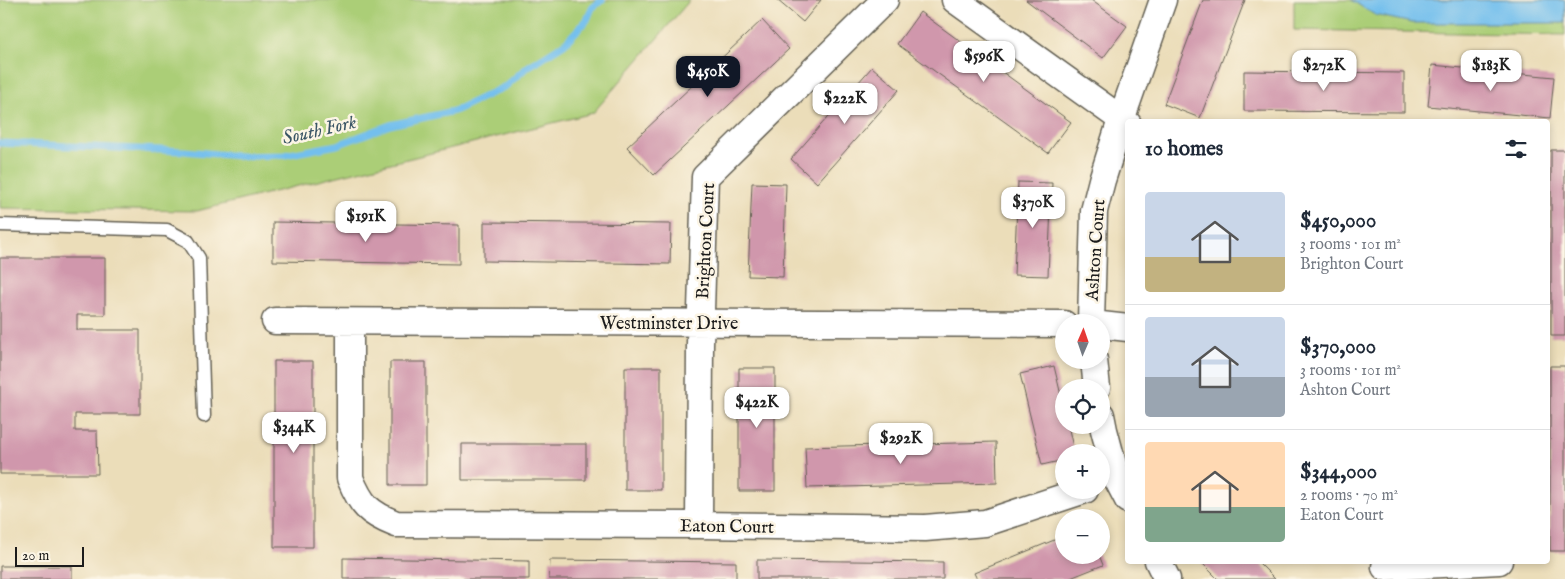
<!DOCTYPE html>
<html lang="en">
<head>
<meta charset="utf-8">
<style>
  :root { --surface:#fff; --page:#f6f6f7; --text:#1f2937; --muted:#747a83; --line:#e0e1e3; --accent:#111827 }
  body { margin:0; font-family:"IM FELL English",serif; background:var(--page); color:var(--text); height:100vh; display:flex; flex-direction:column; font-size:19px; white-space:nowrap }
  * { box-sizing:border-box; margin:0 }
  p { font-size:16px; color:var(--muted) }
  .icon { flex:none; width:28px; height:28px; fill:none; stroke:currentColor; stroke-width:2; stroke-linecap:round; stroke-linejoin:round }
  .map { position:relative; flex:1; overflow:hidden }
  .side { position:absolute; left:1125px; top:119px; width:425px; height:445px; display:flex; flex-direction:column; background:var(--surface); border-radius:5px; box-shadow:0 2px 8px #0003 }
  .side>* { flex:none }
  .needle { width:32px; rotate:2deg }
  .buttons { position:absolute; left:1055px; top:314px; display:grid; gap:10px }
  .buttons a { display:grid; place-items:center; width:55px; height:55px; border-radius:50%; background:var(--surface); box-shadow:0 2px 8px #0003; font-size:25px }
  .scale { position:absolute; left:15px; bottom:12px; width:69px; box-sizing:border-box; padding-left:5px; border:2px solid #1c1c1c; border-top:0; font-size:14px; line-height:18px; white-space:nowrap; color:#1c1c1c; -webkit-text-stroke:4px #fcf5e5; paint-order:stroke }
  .price { position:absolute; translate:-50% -42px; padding:0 11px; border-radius:10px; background:#fff; color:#222; font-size:16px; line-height:32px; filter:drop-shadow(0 1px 2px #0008) }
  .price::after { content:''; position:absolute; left:50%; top:30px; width:15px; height:11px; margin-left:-8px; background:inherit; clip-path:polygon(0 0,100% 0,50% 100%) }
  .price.active { background:var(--accent); color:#fff }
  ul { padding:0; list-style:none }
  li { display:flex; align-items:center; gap:15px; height:125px; padding:0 20px }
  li+li { border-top:1px solid var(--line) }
  li span { display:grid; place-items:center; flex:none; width:140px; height:100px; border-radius:5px; color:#555 }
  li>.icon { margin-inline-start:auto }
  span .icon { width:60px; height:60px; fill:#fffc; stroke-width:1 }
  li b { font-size:21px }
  h2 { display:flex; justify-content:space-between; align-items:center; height:60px; padding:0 20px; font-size:21px }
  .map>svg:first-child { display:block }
</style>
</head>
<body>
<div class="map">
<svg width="1565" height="579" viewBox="0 0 1565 579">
  <rect width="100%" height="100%" fill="#fcf5e5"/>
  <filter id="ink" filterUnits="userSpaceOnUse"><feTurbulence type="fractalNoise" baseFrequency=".02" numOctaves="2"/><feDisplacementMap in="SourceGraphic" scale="10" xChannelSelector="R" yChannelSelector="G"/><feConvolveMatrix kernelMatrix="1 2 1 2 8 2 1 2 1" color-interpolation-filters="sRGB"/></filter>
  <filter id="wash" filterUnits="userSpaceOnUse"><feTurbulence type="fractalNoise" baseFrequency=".0096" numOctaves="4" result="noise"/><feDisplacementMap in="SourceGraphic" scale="20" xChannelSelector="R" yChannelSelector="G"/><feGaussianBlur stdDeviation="1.12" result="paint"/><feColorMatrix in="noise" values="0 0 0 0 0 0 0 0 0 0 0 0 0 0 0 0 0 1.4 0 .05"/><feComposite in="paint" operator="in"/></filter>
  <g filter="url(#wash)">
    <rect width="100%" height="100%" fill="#ebddb9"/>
    <path fill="#abce77" stroke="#64754a" d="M0,0H690L593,113L197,211L0,208Z
      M1294,0H1565V35L1294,30Z"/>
    <path fill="#73bfed" stroke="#486e84" d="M1351,0H1565V23H1412L1375,15Z"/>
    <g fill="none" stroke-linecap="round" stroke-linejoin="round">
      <path stroke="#73bfed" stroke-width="7" d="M0,143L184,151L239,156L285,155L337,145L390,125L454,111L506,86L526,68L564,44L587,20L592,8L602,0"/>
    </g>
    <g id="blocks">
      <path fill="#d097ac" d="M777,0H821L803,22Z
        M1026,0H1091L1127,26L1103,58Z
        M1203,0H1245L1200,118L1164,104Z
        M920,12L1071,122L1048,153L897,44Z
        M762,20L789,49L654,175L627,147Z
        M1432,65L1554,77L1550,118L1428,106Z
        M872,67L899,90L817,183L791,159Z
        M1244,71L1404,73V112L1244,111Z
        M1551,150H1565V336H1551Z
        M1018,182L1052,183L1048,276L1014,275Z
        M752,183L786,184L783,277L748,276Z
        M273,222L459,225V264L273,261Z
        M484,222L671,224L670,264L484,261Z
        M0,258H105V315H77V330H140V414H75V431H97L98,474H0Z
        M274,361H313V547H274Z
        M390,362H426V485H390Z
        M1054,366L1064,408V425H1068L1074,452H1064V460L1042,465L1020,374Z
        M1550,366H1565V551H1550Z
        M625,367H661V490H625Z
        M739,368H775V491H739Z
        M996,442L997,483L807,488L805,447Z
        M462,444H586V480H462Z
        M1064,536V555H1099L1103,565L1068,579H977L974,573Z
        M343,558L529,561V579H343Z
        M550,560L736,562V579H549Z
        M757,560L943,562V579H757Z
        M1200,561H1257L1275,579H1218Z
        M0,566H72V579H0Z"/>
    </g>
  </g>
  <g filter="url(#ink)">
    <use href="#blocks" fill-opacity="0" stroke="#646053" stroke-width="1"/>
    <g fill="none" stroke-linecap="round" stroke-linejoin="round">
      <defs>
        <path id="lane" d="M0,225L167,230L188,241L199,258L204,416"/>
        <path id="street" d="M955,0L1128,124
          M275,321L1064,324
          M350,322V478C361,505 368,513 396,524L699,525L925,528L985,523L1085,490
          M1091,322L1094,211L1102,180L1121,120L1163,0
          M1101,325L1128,328
          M1094,360L1097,388
          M1101,415L1104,430L1117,479L1128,500
          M699,525L700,344L705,177L885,0
          M1158,561L1167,579
          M1385,567L1499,561"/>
      </defs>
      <use href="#lane" stroke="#646053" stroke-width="15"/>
      <use href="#street" stroke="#646053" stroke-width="29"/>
      <use href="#lane" stroke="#fff" stroke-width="12"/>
      <use href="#street" stroke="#fff" stroke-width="26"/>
    </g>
  </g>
  <g text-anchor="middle" stroke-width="5" stroke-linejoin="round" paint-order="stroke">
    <g font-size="18" fill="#1c1c1c" stroke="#fcf5e5">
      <text transform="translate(705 241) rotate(-87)" y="6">Brighton Court</text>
      <text transform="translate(1095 250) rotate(-86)" y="6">Ashton Court</text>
      <text x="669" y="329">Westminster Drive</text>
      <text transform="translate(727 526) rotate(1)" y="6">Eaton Court</text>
    </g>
    <g font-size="19" font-style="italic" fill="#3a5565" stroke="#fcf5e5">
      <text transform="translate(319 129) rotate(-13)" y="7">South Fork</text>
    </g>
  </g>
</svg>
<div class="buttons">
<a><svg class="needle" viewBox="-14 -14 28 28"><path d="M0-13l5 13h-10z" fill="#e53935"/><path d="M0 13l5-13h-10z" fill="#747a83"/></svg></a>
<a><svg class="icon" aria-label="locate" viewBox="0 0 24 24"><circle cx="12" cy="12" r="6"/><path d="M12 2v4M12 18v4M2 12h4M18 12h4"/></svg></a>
<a>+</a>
<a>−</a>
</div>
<div class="scale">20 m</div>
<b class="price" style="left:984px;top:83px">$596K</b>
<b class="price" style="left:1324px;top:92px">$272K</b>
<b class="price" style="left:1491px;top:92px">$183K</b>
<b class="price active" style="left:708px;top:98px">$450K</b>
<b class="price" style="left:845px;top:125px">$222K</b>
<b class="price" style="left:1033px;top:229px">$370K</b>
<b class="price" style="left:366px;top:243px">$191K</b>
<b class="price" style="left:757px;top:429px">$422K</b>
<b class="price" style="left:294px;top:454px">$344K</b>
<b class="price" style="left:901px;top:465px">$292K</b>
<section class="side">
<h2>10 homes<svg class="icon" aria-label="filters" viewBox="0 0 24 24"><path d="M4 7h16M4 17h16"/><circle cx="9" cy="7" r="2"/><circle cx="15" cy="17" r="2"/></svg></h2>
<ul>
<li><span style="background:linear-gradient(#c9d6e8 65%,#c2b280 0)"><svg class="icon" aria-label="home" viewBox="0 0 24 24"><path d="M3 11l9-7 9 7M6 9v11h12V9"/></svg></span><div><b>$450,000</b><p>3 rooms · 101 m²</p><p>Brighton Court</p></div></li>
<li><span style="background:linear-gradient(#c9d6e8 60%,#9aa5b1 0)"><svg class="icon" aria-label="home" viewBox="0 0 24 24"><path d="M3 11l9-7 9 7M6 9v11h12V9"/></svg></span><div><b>$370,000</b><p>3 rooms · 101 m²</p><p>Ashton Court</p></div></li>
<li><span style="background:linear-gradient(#ffd9b3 65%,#7fa58c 0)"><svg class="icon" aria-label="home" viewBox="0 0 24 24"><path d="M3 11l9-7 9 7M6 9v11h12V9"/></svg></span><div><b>$344,000</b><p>2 rooms · 70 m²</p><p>Eaton Court</p></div></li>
</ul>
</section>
</div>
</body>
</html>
